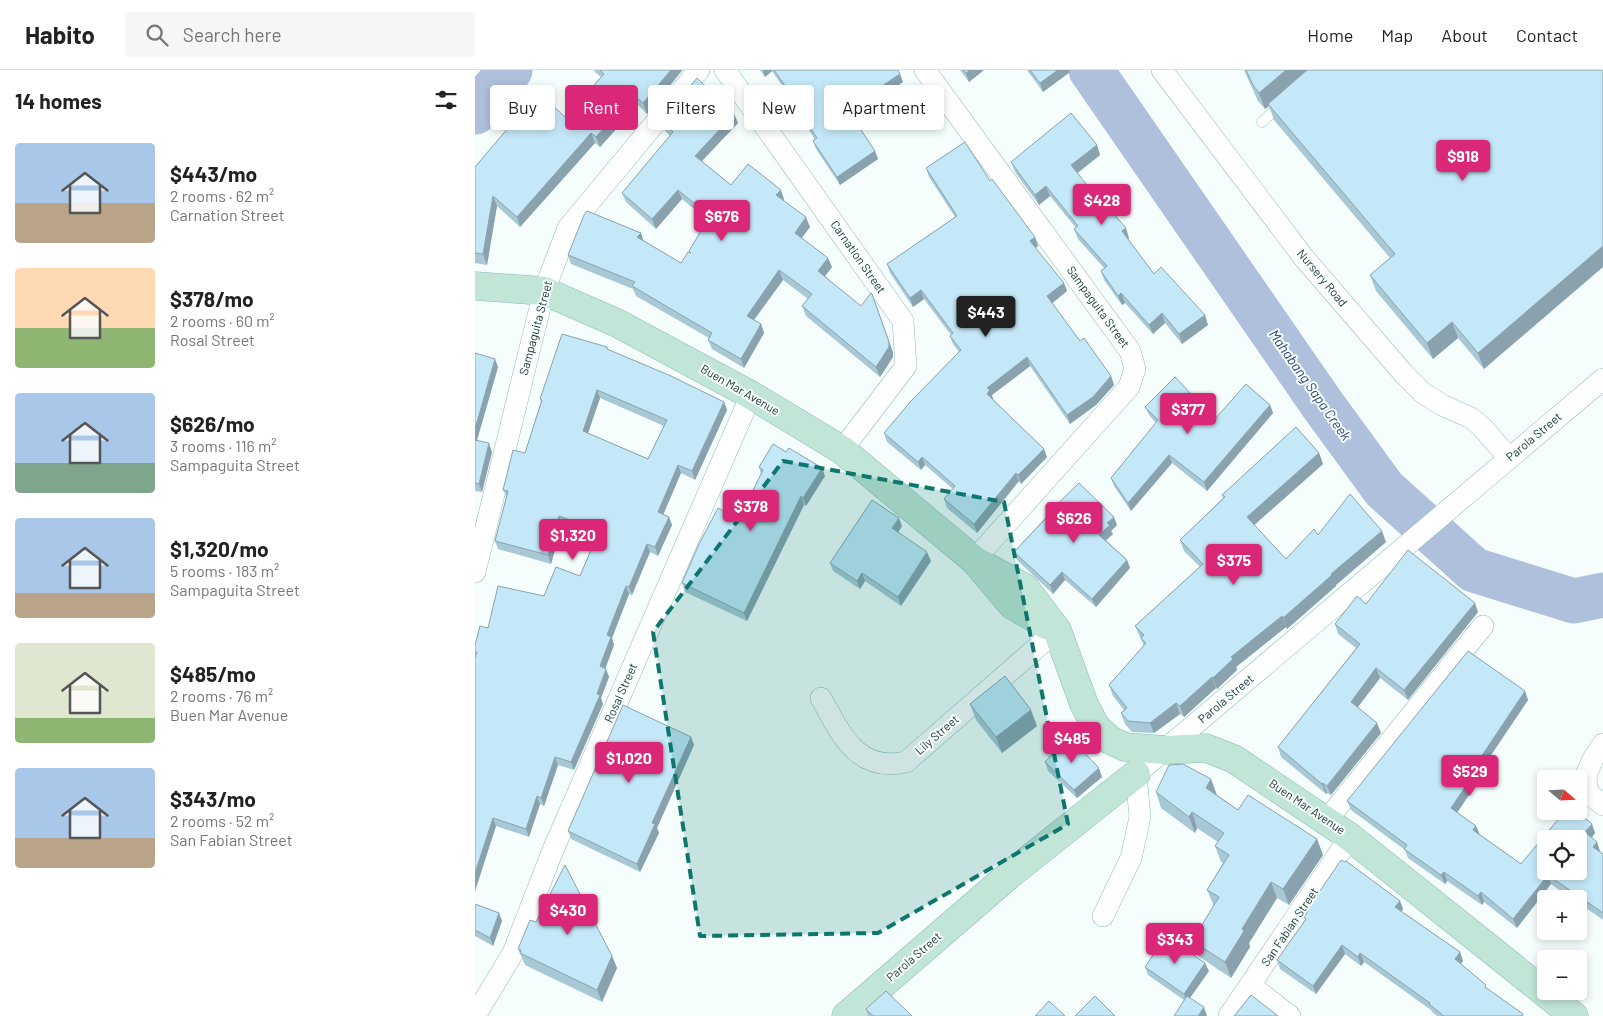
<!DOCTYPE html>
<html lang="en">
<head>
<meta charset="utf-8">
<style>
  :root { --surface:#fff; --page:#f6f6f6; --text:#222; --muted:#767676; --line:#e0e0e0; --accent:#db2777 }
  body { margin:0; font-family:Barlow,sans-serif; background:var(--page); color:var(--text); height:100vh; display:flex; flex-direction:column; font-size:19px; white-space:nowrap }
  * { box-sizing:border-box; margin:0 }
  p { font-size:16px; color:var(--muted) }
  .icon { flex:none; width:28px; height:28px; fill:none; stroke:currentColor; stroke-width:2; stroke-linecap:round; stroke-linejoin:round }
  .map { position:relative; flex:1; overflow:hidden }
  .panel { display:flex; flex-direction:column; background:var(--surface); width:475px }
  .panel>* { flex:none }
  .top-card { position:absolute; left:15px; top:15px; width:475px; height:45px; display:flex; gap:10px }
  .needle { width:32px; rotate:109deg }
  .tools { position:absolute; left:1062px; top:700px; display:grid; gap:10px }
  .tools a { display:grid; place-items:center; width:50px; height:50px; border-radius:5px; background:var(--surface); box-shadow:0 2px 8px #0003; font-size:25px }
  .price { position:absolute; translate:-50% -42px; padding:0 11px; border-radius:5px; background:var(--accent); color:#fff; font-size:16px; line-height:32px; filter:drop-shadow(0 1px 2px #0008) }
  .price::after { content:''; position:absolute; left:50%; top:30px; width:15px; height:11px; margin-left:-8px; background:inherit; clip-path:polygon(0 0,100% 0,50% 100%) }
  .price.on { background:#222; color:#fff }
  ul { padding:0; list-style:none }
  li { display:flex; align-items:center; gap:15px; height:125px; padding:0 15px }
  li span { display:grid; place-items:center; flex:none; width:140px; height:100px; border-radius:5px; color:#555 }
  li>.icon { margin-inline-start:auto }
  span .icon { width:60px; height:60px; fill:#fffc; stroke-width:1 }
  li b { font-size:21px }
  h2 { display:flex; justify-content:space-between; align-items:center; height:60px; padding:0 15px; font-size:21px }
  .chip { padding:0 18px; border-radius:5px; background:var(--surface); box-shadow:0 2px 8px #0003; font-size:18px; line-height:45px }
  .chip.on { background:var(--accent); color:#fff }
  header { display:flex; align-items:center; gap:30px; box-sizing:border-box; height:70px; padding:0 25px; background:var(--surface); border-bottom:1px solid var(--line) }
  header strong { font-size:24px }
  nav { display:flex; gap:28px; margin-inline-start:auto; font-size:18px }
  .search { width:350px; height:45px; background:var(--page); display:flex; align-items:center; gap:12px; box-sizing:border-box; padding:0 18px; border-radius:5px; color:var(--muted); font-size:19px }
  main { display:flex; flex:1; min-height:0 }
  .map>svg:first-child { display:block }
</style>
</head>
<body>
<header>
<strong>Habito</strong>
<div class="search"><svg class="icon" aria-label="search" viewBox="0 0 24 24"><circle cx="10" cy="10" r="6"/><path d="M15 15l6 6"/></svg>Search here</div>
<nav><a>Home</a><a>Map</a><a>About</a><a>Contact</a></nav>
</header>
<main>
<section class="panel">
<h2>14 homes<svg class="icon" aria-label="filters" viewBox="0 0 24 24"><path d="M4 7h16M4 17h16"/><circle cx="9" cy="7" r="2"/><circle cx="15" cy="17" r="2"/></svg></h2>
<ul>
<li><span style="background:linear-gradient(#a9c7e8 60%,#b9a48a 0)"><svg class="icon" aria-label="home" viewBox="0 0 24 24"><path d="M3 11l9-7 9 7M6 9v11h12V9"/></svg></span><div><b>$443/mo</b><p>2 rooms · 62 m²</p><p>Carnation Street</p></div></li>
<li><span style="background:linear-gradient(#ffd9b3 60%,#8fb573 0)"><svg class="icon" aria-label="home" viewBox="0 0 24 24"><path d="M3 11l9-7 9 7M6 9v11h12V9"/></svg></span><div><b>$378/mo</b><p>2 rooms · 60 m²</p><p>Rosal Street</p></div></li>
<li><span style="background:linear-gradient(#a9c7e8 70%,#7fa58c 0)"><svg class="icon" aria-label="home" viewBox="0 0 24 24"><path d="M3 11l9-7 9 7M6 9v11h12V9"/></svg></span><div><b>$626/mo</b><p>3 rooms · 116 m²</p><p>Sampaguita Street</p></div></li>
<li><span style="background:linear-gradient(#a9c7e8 75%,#b9a48a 0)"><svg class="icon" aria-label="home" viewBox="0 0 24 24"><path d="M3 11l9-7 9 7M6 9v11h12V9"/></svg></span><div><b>$1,320/mo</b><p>5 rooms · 183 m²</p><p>Sampaguita Street</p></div></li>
<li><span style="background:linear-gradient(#dfe7d0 75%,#8fb573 0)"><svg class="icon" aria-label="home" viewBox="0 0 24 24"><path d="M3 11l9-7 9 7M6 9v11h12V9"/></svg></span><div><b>$485/mo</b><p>2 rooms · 76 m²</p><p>Buen Mar Avenue</p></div></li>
<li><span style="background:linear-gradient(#a9c7e8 70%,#b9a48a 0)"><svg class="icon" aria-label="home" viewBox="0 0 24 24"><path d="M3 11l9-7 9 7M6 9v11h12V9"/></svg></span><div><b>$343/mo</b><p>2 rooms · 52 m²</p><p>San Fabian Street</p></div></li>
</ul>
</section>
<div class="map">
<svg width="1128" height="946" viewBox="0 0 1128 946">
  <rect width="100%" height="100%" fill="#f5fefd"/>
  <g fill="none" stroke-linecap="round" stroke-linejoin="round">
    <path stroke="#afc0dc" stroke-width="45" d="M616,0L847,334L909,419L999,500L1099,531L1128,525
      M0,42L35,0"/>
    <defs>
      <path id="lane" d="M787,52L806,34"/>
      <path id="street" d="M250,0L428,251L431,296L367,380
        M450,0L655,281L660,299L654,317L499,490
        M687,0L829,188L929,304L948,323L967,335L996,348L1006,356L1034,388
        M0,502L69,221L93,158L224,0
        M346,628C366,664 382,703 431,692L582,560
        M1128,674L1118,689L1111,705L1112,722L1128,735
        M851,751L1008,556
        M628,846L656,788L665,747L661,704L1128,309
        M775,915L815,946
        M0,946L38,883L78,780L276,325
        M754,946L875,767"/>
      <path id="secondary" d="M0,216L69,221L142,253L276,325L367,380L499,490L537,535L572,555
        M499,490L550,518L582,560L609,634L621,657L635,670L650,677L691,680L731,678L759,689L875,767L1099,946
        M371,946L533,806L661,704"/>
    </defs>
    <use href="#lane" stroke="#8ebbba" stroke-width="11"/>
    <use href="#street" stroke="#8ebbba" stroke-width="22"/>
    <use href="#secondary" stroke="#8ebbba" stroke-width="29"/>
    <use href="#lane" stroke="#fff" stroke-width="10"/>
    <use href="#street" stroke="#fff" stroke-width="21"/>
    <use href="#secondary" stroke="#c1e5d6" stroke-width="28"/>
  </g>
  <path fill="#a9c8d5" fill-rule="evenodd" d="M119,0H208L172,44L163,35L125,77L120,73L45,157L22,136L12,195L0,193V97L37,54L34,46L90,47L126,7L120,2Z
    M285,0H423L428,12L377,46L400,81L403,89L365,115L341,79L338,71L340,69L324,46L321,37H322L297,1L290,7Z
    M485,0H509L494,12Z
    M552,0H594L595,2L568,22Z
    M769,0H1128L1009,299L983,268L958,289L901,221L895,205L915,188L799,50L794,36L790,39L783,31Z
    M259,44L263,53L227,91L256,115L309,129L308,130L335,157L326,168L357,197L350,206L418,282V287L405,307L331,246L327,236L333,229L308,210L279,250L286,254L289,263L269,298L237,279L233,270L234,268L161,226L158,219L96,194L93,185L166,163L168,171L206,193L214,182V181L232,150L207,129L181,159L151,132L147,123L195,66L190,61L186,51Z
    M622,75L625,85L602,103L654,168L653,169L679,204L733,255L707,274L690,253L678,264L650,233L647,235L629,210L626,201L629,198L603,169L599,159L601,158L575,126L564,135L540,102L536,92Z
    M451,98L515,111L560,167L563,176L560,178L589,213L592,221L577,233L605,271L636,306L639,315L621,335L595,354L555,296L517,325L518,329L572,387L546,414L544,411L502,463L472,438L469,429L478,419L450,395L446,400L412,372L409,363L484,282L478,274L475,266L476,265L449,229L438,237L415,203L412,194L480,147L454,107Z
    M132,277L133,280L249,332L252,340L220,410L206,403L188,444L194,447L197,455L183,486L175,482L157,525L154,524L137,568L139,575L130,598L134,607L126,628L128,634L99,700L83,695L69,736L65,734L54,767L21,756L0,821V575L13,558L105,506L121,467L87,454L76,494L23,479L20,471L32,428L28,420L50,383L66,332L65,329ZM125,328L189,356L173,389L113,363Z
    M0,283L23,297L2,370L17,382L7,422L0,421Z
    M795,335L798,343L732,421L697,393L656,441L639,416L636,408L681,353L674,345L670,337L740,349Z
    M844,383L848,394L779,455L811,489L843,465L911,472L861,515V516L812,559L811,557L761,597L762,600L742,619L741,618L709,647L705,644L679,663L657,662L650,654L646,643L649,640L638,626L634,615L669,576L660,556L725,497L709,481L705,470L748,428L747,425Z
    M284,397L350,406L331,436L329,435L272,551L210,522L207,513L264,449L286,404Z
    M572,444L642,455L636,461L638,464L631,470L652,490L655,498L621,537L590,510L578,524L542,490L539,482L573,445Z
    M427,456L423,463L456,491L426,536L390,511L385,519L358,501L355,493Z
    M891,534L1003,542L933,630L905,608L883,637L906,663L856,725L852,723L851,724L806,687L803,677L881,578L863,564L860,554Z
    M1050,621L1053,630L1006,700L1008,704L982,743L1001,756L1004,764L1046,794L1117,754L1120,763L1117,767L1125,781L1124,782L1128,784V850L1104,833V829H1097L1076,814L1042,858L1009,832L1007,835L972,811L970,814L933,788L930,780L876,740L872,731Z
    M495,634L562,656L527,683L501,650Z
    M216,667L219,675L182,758L184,763L165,802L96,769L93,761Z
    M570,692L627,707L602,728L573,701Z
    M681,722L742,725L763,740L842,769L848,785L814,835L802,828L774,873L775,877L756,908L723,886L717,871L739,836L732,820L748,793L746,792L740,776L743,772L722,758L720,763L686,738Z
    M925,831L928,839L926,841L985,882L988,891L985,894L1012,918L1049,946H962L957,942L956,940L889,892L886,896L870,884L841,924L805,899L802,890L830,850L829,847L832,843V840Z
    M0,834L24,843L27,851L18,876L0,866Z
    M43,879L137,886L142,898L127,932L50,895Z
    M670,897L734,901L715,928L732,946L673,905Z
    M391,939L437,946H393Z"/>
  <path fill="#89a2ae" d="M196,0H207L172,44L168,33Z
    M288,0H297V1L290,7Z
    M495,0H509L494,12L491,3Z
    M583,0H594L595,2L568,22L565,13Z
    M811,0H835L793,34L794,36L790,39L784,23Z
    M425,4L428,12L376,47L372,39Z
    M159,25L163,35L125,77L121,67Z
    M259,44L263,53L223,95L220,86Z
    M116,63L120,73L45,157L42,147Z
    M622,75L625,85L600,105L596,95Z
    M400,81L403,89L365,115L362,107Z
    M571,116L575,126L564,135L560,125Z
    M203,120L207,129L181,159L177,149Z
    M306,120L309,129L305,135L301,125Z
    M18,126L22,136L12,195L8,184Z
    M331,147L335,157L323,173L320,163Z
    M651,158L654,168L651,171L647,161Z
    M166,163L169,172L162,167Z
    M560,167L563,176L558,180L555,171Z
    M1128,176V197L1009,299L1003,283Z
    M353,188L357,197L347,210L343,201Z
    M304,200L308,210L275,255L272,246Z
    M589,213L592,221L575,235L572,226Z
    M446,220L449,229L438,237L435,228Z
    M646,223L650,233L647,235L643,226Z
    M397,224L418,282V287L405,307L401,297Z
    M687,243L690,253L678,264L674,255Z
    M730,245L733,255L707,274L704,264Z
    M977,252L983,268L958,289L952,273Z
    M286,254L289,263L269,298L266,289Z
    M552,287L555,296L517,325L518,329L515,332L512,324V318Z
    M20,289L23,297L0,377V359Z
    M636,306L639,315L621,335L595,354L592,345Z
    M122,320L125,328L111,369L108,361Z
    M249,332L252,340L220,410L217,401Z
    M795,335L798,343L732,421L729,412Z
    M14,373L17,382L7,422L4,414Z
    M569,379L572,387L546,414L543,405Z
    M844,383L848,394L776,458L772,447Z
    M694,385L697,393L656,441L653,433Z
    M447,387L450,395L446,400L443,392Z
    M203,395L206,403L186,450L183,442Z
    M347,398L350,406L331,436L328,428Z
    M541,403L544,411L502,463L499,454Z
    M326,426L329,435L272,551L269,543Z
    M84,446L87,454L76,494L73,485Z
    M194,447L197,455L183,486L180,477Z
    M639,447L642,455L636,461L638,464L628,473L624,465L632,453Z
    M424,448L427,456L420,467L417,458Z
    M907,461L911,472L861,515V516L812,559L808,548L856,504Z
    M172,474L175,482L157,525L154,517Z
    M452,482L456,491L426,536L423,527Z
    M652,490L655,498L621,537L617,529Z
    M587,502L590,510L578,524L575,515Z
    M387,503L390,511L385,519L382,511Z
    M151,516L154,524L137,568L139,575L128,605L125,596L132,565Z
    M1000,533L1003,542L933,630L929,620Z
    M807,546L811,557L761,597L762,600L742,619L738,608L756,587Z
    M901,598L905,608L879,642L876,632Z
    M131,599L134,607L126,628L128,634L99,700L96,692Z
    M737,607L741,618L709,647L705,636Z
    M1050,621L1053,630L1006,700L1008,704L979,747L976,738L1002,693Z
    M701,633L705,644L679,663L675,653Z
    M556,640L562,656L527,683L521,667Z
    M902,653L906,663L856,725L852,716Z
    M216,667L219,675L182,758L184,763L165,802L162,794L177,753Z
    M80,687L83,695L69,736L66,728Z
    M624,698L627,707L602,728L599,720Z
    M736,709L742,725L731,718Z
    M848,713L852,723L851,724L847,714Z
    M62,726L65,734L54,767L51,759Z
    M717,742L722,758L720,763L714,747Z
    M18,748L21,756L0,821V803Z
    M1117,754L1120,763L1114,771L1110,762Z
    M1001,756L1005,765L998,760Z
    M842,769L848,785L814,835L808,819Z
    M1122,772L1125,781L1121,786L1118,777Z
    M969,802L972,811L970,814L966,805Z
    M1073,805L1076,814L1042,858L1038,849Z
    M796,812L802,828L774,873L775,877L756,908L750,892L767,859Z
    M1006,822L1009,832L1007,835L1003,826Z
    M925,831L928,839L923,845L920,837Z
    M24,843L27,851L18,876L15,868Z
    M867,875L870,884L841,924L838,916Z
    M985,882L988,891L983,898L980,889Z
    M885,883L889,892L886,896L883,887Z
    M137,886L142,898L127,932L122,920Z
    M730,893L734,901L712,932L709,924Z
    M729,937L732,946H723Z"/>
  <path fill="#c4e8f8" stroke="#89a2ae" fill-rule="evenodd" d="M125,0H196L168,33L159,25L121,67L116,63L42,147L18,126L8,184L0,183V97L39,51L34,46L60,19L90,47L129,4Z
    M299,0H423L425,4L372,39L400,81L362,107L338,71L342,68L321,37L324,36Z
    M488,0H495L491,3Z
    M555,0H583L565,13Z
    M771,0H811L784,23L778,15Z
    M832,0H1128V176L1003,283L977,252L952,273L895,205L920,184L793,34Z
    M222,8L259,44L220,86L256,115L273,94L306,120L301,125L331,147L320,163L353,188L343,201L386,236L396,223L397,224L414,272V277L401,297L327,236L337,224L304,200L272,246L286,254L266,289L233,270L237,263L157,216L160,212L93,185L109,145L112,141L166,163L162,167L206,193L213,182L216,183L214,181L235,146L203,120L177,149L147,123L198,62L186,51Z
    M596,43L622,75L596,95L627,134L629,133L651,158L647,161L679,204L686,197L730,245L704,264L687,243L674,255L646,223L643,226L626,201L632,196L599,159L603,156L571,116L560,125L536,92Z
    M490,72L515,111L517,109L560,167L555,171L589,213L572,226L605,271L609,268L636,306L618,327L592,345L552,287L512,318L515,320L512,324L569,379L543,405L541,403L499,454L469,429L480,416L447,387L443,392L409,363L436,331L486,280L475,266L478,263L446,220L435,228L412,194L482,146L451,98Z
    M87,264L132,277V279L196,306L249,332L217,401L203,395L183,442L194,447L180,477L172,474L154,517L151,516L132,565L136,567L125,596L131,599L122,624L125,625L96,692L80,687L66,728L62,726L51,759L18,748L0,803V588L2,582H0V575L5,556L13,558L23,516L69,526L81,497L105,506L124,461L84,446L73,485L20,471L33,421L28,420L38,380L50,383L67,330L65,329ZM122,320L192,350L173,389L108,361Z
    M0,283L20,289L0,359Z
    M700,307L740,349L771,314L795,335L729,412L694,385L653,433L636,408L683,350L670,337Z
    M821,357L844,383L772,447L811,489L839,459L843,465L875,424L907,461L856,504L857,505L808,548L807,546L756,587L758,589L738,608L737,607L705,636L701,633L675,653L653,651L646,643L652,638L634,615L671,573L666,568L669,565L660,556L728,494L705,470L750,427L747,425Z
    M0,370L14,373L4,414L0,413Z
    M298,374L311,382L314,378L347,398L328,428L326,426L269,543L207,513L224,474L243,438L264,449L288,400L284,397Z
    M604,413L639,447L632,453L635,455L624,465L652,490L617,529L587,502L575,515L539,482L574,445L572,444Z
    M397,430L424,448L417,458L452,482L423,527L387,503L382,511L355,493Z
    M933,480L1000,533L929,620L901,598L876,632L902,653L852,716L848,713L847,714L803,677L885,574L860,554L882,526L891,534Z
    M993,581L1050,621L1002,693L1005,695L976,738L1001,756L998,760L1046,794L1090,741H1102L1117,754L1110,762L1122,772L1118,777L1128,784V843L1073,805L1038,849L1006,822L1003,826L969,802L966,805L929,779L932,775L872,731ZM1071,769H1104V801H1071Z
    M530,606L556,640L521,667L495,634Z
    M148,635L216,667L177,753L180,754L162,794L93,761Z
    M593,666L624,698L599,720L570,692Z
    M708,694L736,709L731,718L763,740L773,725L842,769L808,819L796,812L767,859L769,861L750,892L717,871L744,827L732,820L754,785L740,776L749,763L717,742L714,747L681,722L694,695Z
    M866,790L870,792L871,791L925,831L920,837L985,882L980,889L1011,915L1010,917L1048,944L1047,946H969L954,934L955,933L885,883L883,887L867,875L838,916L802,890L831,849L829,847L833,841L832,840Z
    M90,795L137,886L122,920L45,883L46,880L43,879L55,850L61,852Z
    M0,834L24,843L15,868L0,860Z
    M691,866L730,893L709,924L670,897Z
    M411,921L437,946H398L391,939Z
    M776,925L803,946H759Z
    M620,926L640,946H600Z
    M712,926L729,937L723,946H699Z
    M574,931L590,946H560Z"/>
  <path fill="#0f766e" fill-opacity="0.2" stroke="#0f766e" stroke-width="4" stroke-dasharray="10 6" stroke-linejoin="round" d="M308,391L529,432L593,754L403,863L225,866L178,562Z"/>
  <g text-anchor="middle" stroke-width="4" stroke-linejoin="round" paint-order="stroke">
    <g font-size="12" fill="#1f3232" stroke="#f5fefd">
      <text transform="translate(383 187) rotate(55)" y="4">Carnation Street</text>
      <text transform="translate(847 208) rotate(50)" y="4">Nursery Road</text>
      <text transform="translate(623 237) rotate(54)" y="4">Sampaguita Street</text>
      <text transform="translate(61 258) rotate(-75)" y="4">Sampaguita Street</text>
      <text transform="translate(265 320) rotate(30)" y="4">Buen Mar Avenue</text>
      <text transform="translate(1059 367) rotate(-40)" y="4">Parola Street</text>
      <text transform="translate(146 623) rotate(-66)" y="4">Rosal Street</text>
      <text transform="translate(751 629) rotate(-40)" y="4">Parola Street</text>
      <text transform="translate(462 665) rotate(-41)" y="4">Lily Street</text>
      <text transform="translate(832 737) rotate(34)" y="4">Buen Mar Avenue</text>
      <text transform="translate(815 857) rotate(-56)" y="4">San Fabian Street</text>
      <text transform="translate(439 887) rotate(-41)" y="4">Parola Street</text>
    </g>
    <g font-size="14" font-style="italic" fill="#324971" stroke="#f5fefd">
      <text transform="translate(835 315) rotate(55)" y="5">Mahabang Sapa Creek</text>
    </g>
  </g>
</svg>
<div class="tools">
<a><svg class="needle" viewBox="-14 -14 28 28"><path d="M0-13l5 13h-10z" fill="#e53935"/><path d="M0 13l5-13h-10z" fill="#767676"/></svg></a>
<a><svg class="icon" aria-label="locate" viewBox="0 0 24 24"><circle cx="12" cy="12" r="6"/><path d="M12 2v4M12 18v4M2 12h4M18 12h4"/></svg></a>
<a>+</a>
<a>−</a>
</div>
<b class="price" style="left:988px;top:112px">$918</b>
<b class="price" style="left:627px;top:156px">$428</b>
<b class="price" style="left:247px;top:172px">$676</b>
<b class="price on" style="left:511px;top:268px">$443</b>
<b class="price" style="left:713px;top:365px">$377</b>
<b class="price" style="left:276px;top:462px">$378</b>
<b class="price" style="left:599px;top:474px">$626</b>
<b class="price" style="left:98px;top:491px">$1,320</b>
<b class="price" style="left:759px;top:516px">$375</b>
<b class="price" style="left:597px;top:694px">$485</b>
<b class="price" style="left:154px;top:714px">$1,020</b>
<b class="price" style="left:995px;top:727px">$529</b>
<b class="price" style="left:93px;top:866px">$430</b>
<b class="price" style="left:700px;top:895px">$343</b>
<div class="top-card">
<a class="chip">Buy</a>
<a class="chip on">Rent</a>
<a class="chip">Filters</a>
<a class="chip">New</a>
<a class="chip">Apartment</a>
</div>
</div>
</main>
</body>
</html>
